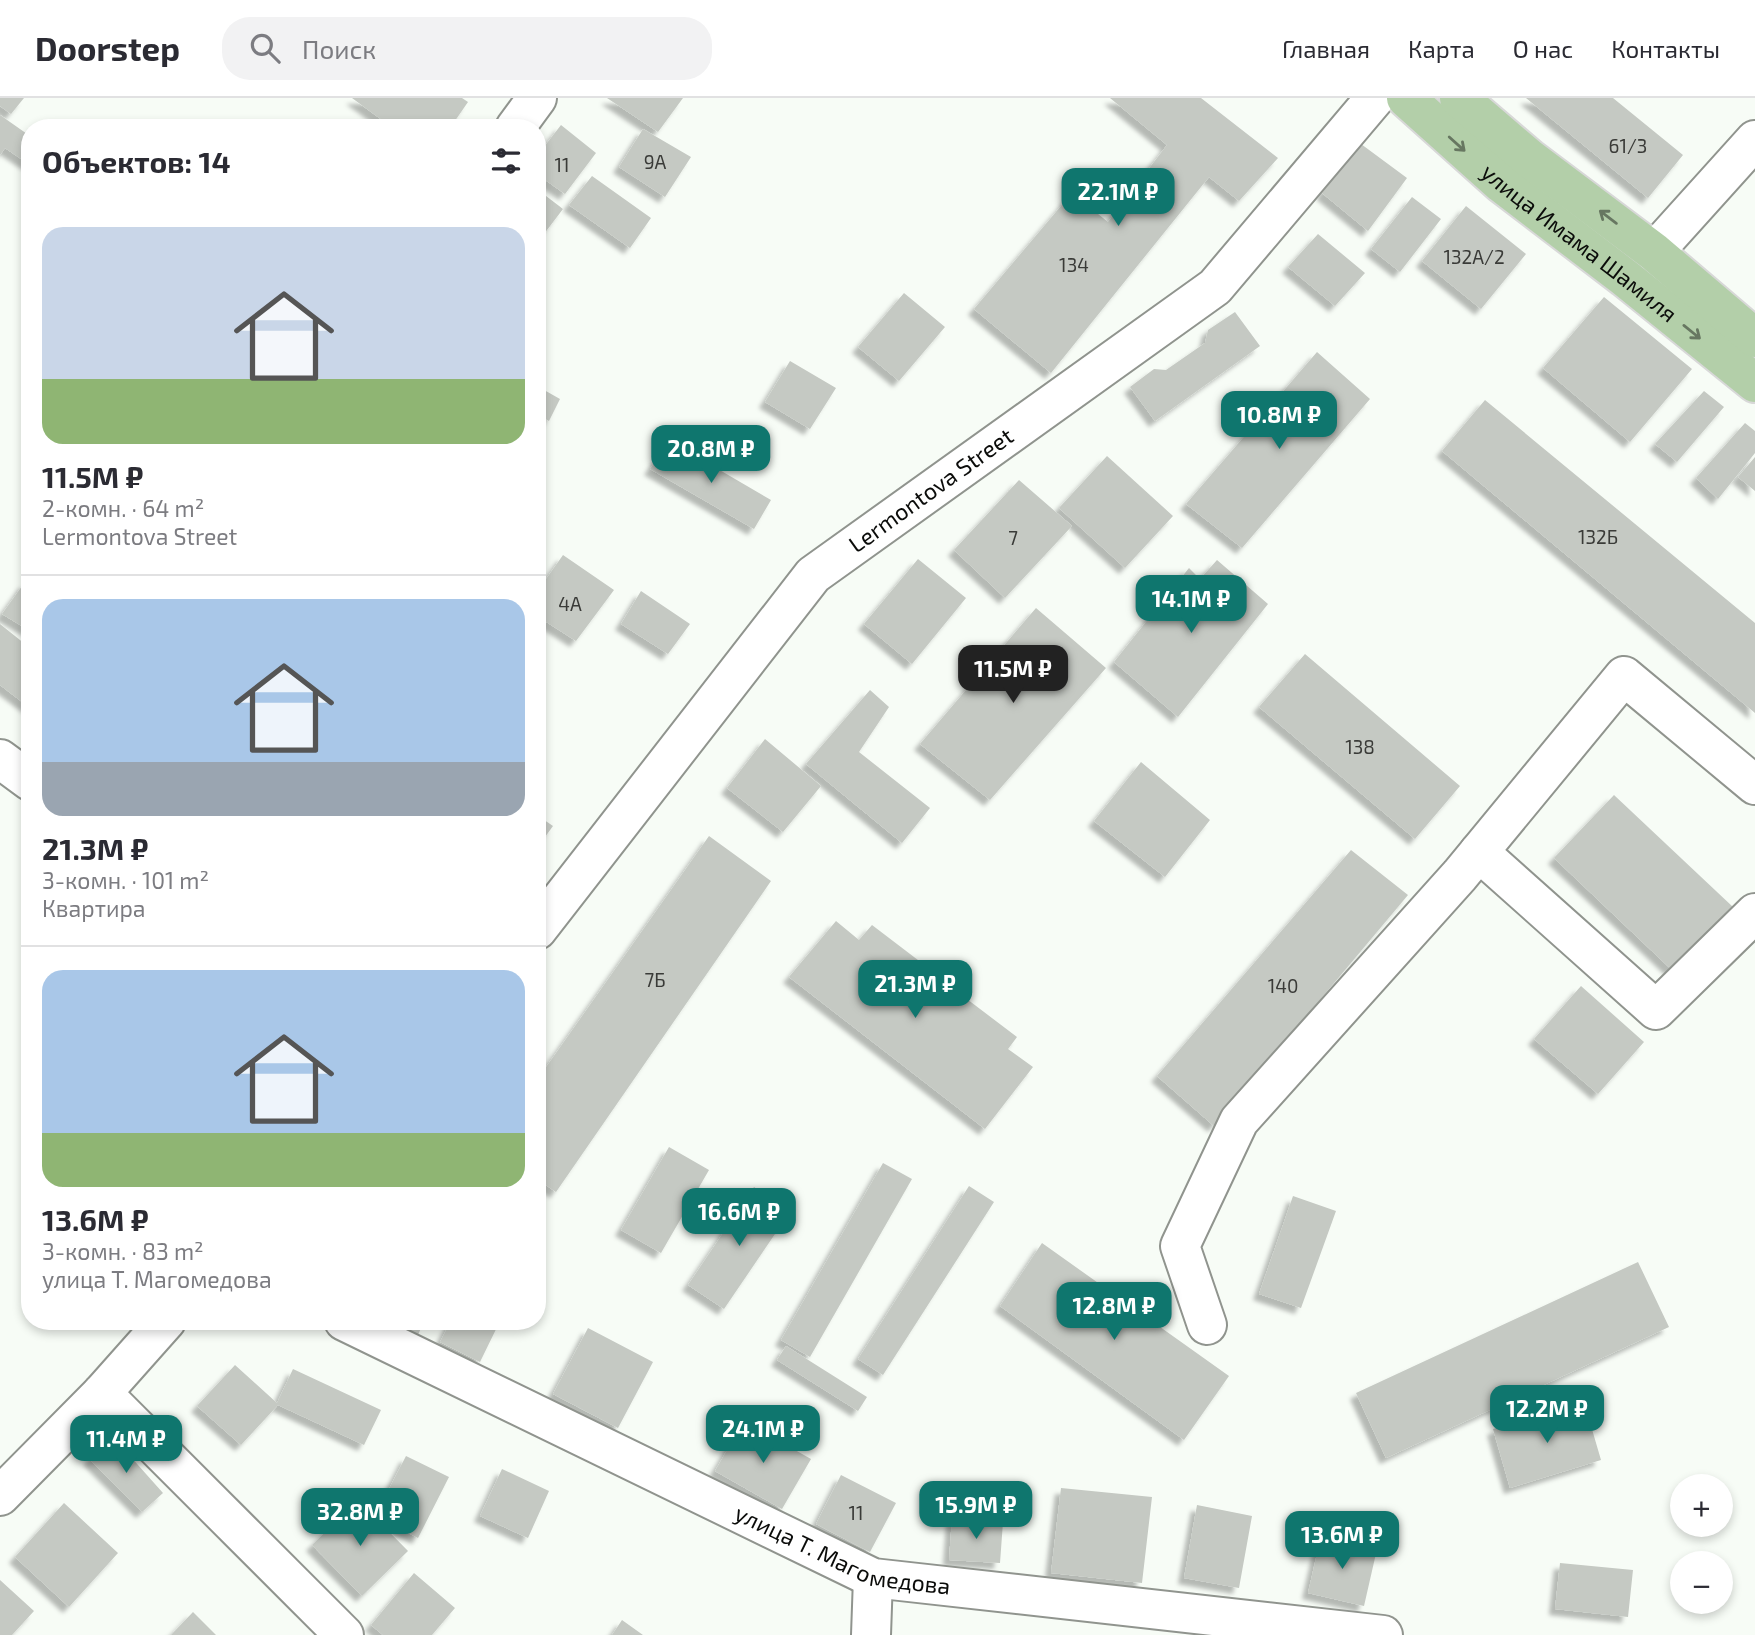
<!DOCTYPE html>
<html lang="ru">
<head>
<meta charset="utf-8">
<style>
  :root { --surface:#fff; --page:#f2f2f3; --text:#2b2b33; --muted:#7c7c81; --line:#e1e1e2; --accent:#0f766e }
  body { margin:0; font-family:"Exo 2",sans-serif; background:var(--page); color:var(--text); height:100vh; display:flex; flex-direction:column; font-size:26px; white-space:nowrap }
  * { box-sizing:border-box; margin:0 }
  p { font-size:23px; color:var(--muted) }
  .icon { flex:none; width:38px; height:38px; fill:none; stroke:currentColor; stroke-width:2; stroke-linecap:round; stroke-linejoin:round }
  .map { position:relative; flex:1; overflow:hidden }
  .details { position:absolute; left:21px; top:21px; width:525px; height:1211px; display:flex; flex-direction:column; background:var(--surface); border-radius:28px; box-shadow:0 4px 10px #0003 }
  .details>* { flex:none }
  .controls { position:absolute; left:1670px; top:1376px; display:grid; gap:14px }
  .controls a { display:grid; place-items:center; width:63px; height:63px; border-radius:50%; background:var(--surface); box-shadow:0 4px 10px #0003; font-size:35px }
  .price { position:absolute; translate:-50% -60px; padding:0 16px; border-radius:14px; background:var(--accent); color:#fff; font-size:23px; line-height:46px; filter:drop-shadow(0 2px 4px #0008) }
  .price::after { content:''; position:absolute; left:50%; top:42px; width:21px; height:16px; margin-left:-10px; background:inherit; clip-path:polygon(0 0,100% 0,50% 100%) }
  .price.current { background:#222; color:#fff }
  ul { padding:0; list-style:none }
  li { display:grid; align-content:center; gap:14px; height:371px; padding:0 21px }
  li+li { border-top:2px solid var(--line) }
  li span { display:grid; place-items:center; height:217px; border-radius:21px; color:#555 }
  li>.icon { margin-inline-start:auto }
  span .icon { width:126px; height:126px; fill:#fffc; stroke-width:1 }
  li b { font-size:30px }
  h2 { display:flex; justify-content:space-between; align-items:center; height:84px; padding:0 21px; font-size:30px }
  header { display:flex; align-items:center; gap:42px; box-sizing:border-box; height:98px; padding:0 35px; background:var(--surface); border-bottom:2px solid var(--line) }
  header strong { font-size:33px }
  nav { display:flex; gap:38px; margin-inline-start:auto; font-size:24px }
  .search { width:490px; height:63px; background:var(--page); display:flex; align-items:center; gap:18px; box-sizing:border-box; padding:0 24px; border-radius:28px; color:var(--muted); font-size:26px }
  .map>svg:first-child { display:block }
</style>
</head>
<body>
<header>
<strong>Doorstep</strong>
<div class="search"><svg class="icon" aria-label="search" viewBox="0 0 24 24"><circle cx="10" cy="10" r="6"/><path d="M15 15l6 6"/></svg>Поиск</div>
<nav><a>Главная</a><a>Карта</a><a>О нас</a><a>Контакты</a></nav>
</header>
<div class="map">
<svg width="1755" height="1537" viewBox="0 0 1755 1537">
  <defs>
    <filter id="shadow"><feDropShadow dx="-6" dy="6" stdDeviation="2" flood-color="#0004"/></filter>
  </defs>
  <rect width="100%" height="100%" fill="#f7fcf6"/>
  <path fill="#c5c9c3" filter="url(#shadow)" d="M0,0H24L11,16L0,8Z
    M352,0H462L468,4L450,30H393Z
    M607,0H683L658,34Z
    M1110,0H1201L1278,60L1239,103L1209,79L1051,275L974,211L1072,95L1108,124L1167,47Z
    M1526,0H1613L1683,57L1648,100Z
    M0,17L30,38V67L5,50L0,57Z
    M561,27L596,55L565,96L537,76V58Z
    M643,31L691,59L665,99L619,69Z
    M1361,46L1407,80L1368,133L1322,95Z
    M592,78L651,120L630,150L569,107Z
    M537,91L563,111L537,145Z
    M1412,99L1441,121L1400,174L1371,151Z
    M1466,108L1526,156L1481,211L1422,163Z
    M1318,136L1365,175L1335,208L1288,169Z
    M904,195L945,229L899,283L858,249Z
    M1604,199L1692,271L1630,344L1543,270Z
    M1235,214L1260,248L1155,323L1130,289L1154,271L1166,272L1205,245L1208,232Z
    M1317,254L1370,301L1242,450L1186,406Z
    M790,263L836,290L810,331L765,304Z
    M537,288L560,301L549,323L537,316Z
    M1704,293L1724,309L1677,364L1655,346Z
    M1485,302L1755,525V615L1442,353Z
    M1745,325L1755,333V355L1718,401L1696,380Z
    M670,343L771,402L754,431L650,371Z
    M1107,358L1173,418L1125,470L1059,410Z
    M1755,359V393L1738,379Z
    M1019,382L1072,428L1005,500L954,452Z
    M563,457L614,492L576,543L537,518V494Z
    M918,461L966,500L912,566L864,526Z
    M1217,462L1268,506L1178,619L1114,564L1189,470L1200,481Z
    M25,484L30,487V533L2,516Z
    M641,493L690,526L668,556L621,526Z
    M1036,510L1106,570L990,702L920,646Z
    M0,526L30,550V610L0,587Z
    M1305,556L1460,688L1415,741L1259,609Z
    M870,592L889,609L859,654L930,710L902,745L806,666Z
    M765,641L821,688L783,734L727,690Z
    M1141,664L1210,722L1165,779L1094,723Z
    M1614,697L1733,809L1673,873L1554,760Z
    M537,717L553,728L537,750Z
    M709,738L771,783L556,1094L537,1081V982Z
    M1351,752L1408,797L1214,1028L1157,978Z
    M836,823L859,842L872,827L935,875L924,889L944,905L955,892L1017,939L1008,951L1033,969L985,1031L789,879Z
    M1581,888L1644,944L1598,996L1534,941Z
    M669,1049L709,1072L661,1155L621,1132Z
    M883,1065L912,1081L810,1259L781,1242Z
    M969,1088L994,1104L883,1277L858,1261Z
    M754,1089L790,1114L724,1211L688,1187Z
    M1293,1098L1336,1113L1301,1210L1259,1196Z
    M1042,1145L1229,1278L1184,1342L1000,1208Z
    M1638,1164L1669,1229L1386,1360L1356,1295Z
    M386,1223H424L418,1237Z
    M451,1223H500L480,1264L440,1244Z
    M588,1230L653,1264L618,1330L553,1296Z
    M786,1248L867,1299L858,1313L777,1262Z
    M235,1267L277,1305L293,1271L381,1312L364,1347L278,1307L241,1347L197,1308Z
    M1584,1304L1601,1362L1510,1390L1493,1331Z
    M744,1323L811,1361L782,1411L715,1373Z
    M113,1339L163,1395L142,1414L89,1361Z
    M406,1358L449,1379L418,1440L375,1418Z
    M502,1371L549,1393L528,1440L480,1418Z
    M841,1377L896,1405L870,1454L816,1426Z
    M1061,1390L1152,1399L1142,1485L1051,1475Z
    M358,1402L408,1453L362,1498L312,1447Z
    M64,1405L118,1455L69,1509L15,1459Z
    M1197,1407L1252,1418L1239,1490L1184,1480Z
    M952,1420L1003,1424L1000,1465L949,1462Z
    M1321,1438L1377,1451L1364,1508L1308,1495Z
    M1560,1465L1633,1472L1628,1519L1555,1511Z
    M414,1475L455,1510L432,1537H383L371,1527Z
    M0,1482L34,1513L12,1537H0Z
    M193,1514L216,1537H171Z
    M622,1522L643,1537H612Z"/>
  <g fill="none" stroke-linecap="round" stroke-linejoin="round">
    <defs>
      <g id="minor">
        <path d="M515,30L537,0"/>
        <path d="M1654,154L1755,42"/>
        <path d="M0,661L30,683"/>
        <path d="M1479,754L1656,912L1755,815"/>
        <path id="s1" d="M537,832L813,477L1215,189L1375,0"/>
        <path id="s2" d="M344,1223L873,1480L1383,1537"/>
        <path d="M1207,1227L1180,1148L1239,1023L1460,777L1624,578L1755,687"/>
        <path d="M102,1295L344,1537"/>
        <path d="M0,1398L102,1295L166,1223"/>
        <path d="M871,1537L873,1480"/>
      </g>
      <g id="major">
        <path id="s3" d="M1406,0L1502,86L1625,180L1755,285"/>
        <path d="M1459,0L1529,60L1654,154L1755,240"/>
      </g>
    </defs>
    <use href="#minor" stroke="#90948e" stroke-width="42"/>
    <use href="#major" stroke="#d8d8d8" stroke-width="42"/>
    <use href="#minor" stroke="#fff" stroke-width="38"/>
    <use href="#major" stroke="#b3cfa9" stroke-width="38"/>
  </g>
  <defs><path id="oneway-shaft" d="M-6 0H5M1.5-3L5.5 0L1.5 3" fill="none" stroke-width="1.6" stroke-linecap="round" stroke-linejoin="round" transform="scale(1.75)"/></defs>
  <g stroke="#677761">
    <use href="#oneway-shaft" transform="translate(1457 46) rotate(42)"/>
    <use href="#oneway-shaft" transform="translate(1608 119) rotate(-143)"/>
    <use href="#oneway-shaft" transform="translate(1692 234) rotate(39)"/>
  </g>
  <g text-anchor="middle" stroke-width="6" stroke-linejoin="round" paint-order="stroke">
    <g font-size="19" fill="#3a3b38">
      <text x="1628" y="55">61/3</text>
      <text x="655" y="71">9А</text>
      <text x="562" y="74">11</text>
      <text x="1474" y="166">132А/2</text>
      <text x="1074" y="174">134</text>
      <text x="1598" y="446">132Б</text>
      <text x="1013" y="447">7</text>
      <text x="570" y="513">4А</text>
      <text x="1360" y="656">138</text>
      <text x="655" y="889">7Б</text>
      <text x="1283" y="895">140</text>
      <text x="856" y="1422">11</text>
    </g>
    <g font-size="23" fill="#0b0c0a" stroke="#f7fcf6">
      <text dy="8" stroke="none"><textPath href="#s3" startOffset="226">улица Имама Шамиля</textPath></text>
      <text dy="8" stroke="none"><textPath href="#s1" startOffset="595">Lermontova Street</textPath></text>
      <text dy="8" stroke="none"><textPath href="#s2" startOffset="551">улица Т. Магомедова</textPath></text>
    </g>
  </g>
</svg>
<div class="controls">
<a>+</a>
<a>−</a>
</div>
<b class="price" style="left:1118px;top:130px">22.1M ₽</b>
<b class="price" style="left:1279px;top:353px">10.8M ₽</b>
<b class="price" style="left:711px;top:387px">20.8M ₽</b>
<b class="price" style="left:1191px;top:537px">14.1M ₽</b>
<b class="price current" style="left:1013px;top:607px">11.5M ₽</b>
<b class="price" style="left:915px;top:922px">21.3M ₽</b>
<b class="price" style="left:739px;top:1150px">16.6M ₽</b>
<b class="price" style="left:1114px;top:1244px">12.8M ₽</b>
<b class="price" style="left:1547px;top:1347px">12.2M ₽</b>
<b class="price" style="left:763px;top:1367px">24.1M ₽</b>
<b class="price" style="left:126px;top:1377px">11.4M ₽</b>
<b class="price" style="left:976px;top:1443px">15.9M ₽</b>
<b class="price" style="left:360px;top:1450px">32.8M ₽</b>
<b class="price" style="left:1342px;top:1473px">13.6M ₽</b>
<section class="details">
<h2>Объектов: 14<svg class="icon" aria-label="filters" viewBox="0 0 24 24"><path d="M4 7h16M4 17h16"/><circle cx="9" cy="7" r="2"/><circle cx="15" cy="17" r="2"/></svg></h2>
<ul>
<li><span style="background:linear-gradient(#c9d6e8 70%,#8fb573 0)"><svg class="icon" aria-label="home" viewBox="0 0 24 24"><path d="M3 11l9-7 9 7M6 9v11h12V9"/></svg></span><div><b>11.5M ₽</b><p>2-комн. · 64 m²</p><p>Lermontova Street</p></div></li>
<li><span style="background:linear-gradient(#a9c7e8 75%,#9aa5b1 0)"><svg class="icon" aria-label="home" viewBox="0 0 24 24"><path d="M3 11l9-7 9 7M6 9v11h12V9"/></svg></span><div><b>21.3M ₽</b><p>3-комн. · 101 m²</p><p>Квартира</p></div></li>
<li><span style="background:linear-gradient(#a9c7e8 75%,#8fb573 0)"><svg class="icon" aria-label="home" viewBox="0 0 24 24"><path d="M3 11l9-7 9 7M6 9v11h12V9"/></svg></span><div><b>13.6M ₽</b><p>3-комн. · 83 m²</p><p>улица Т. Магомедова</p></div></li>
</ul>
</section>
</div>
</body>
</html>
